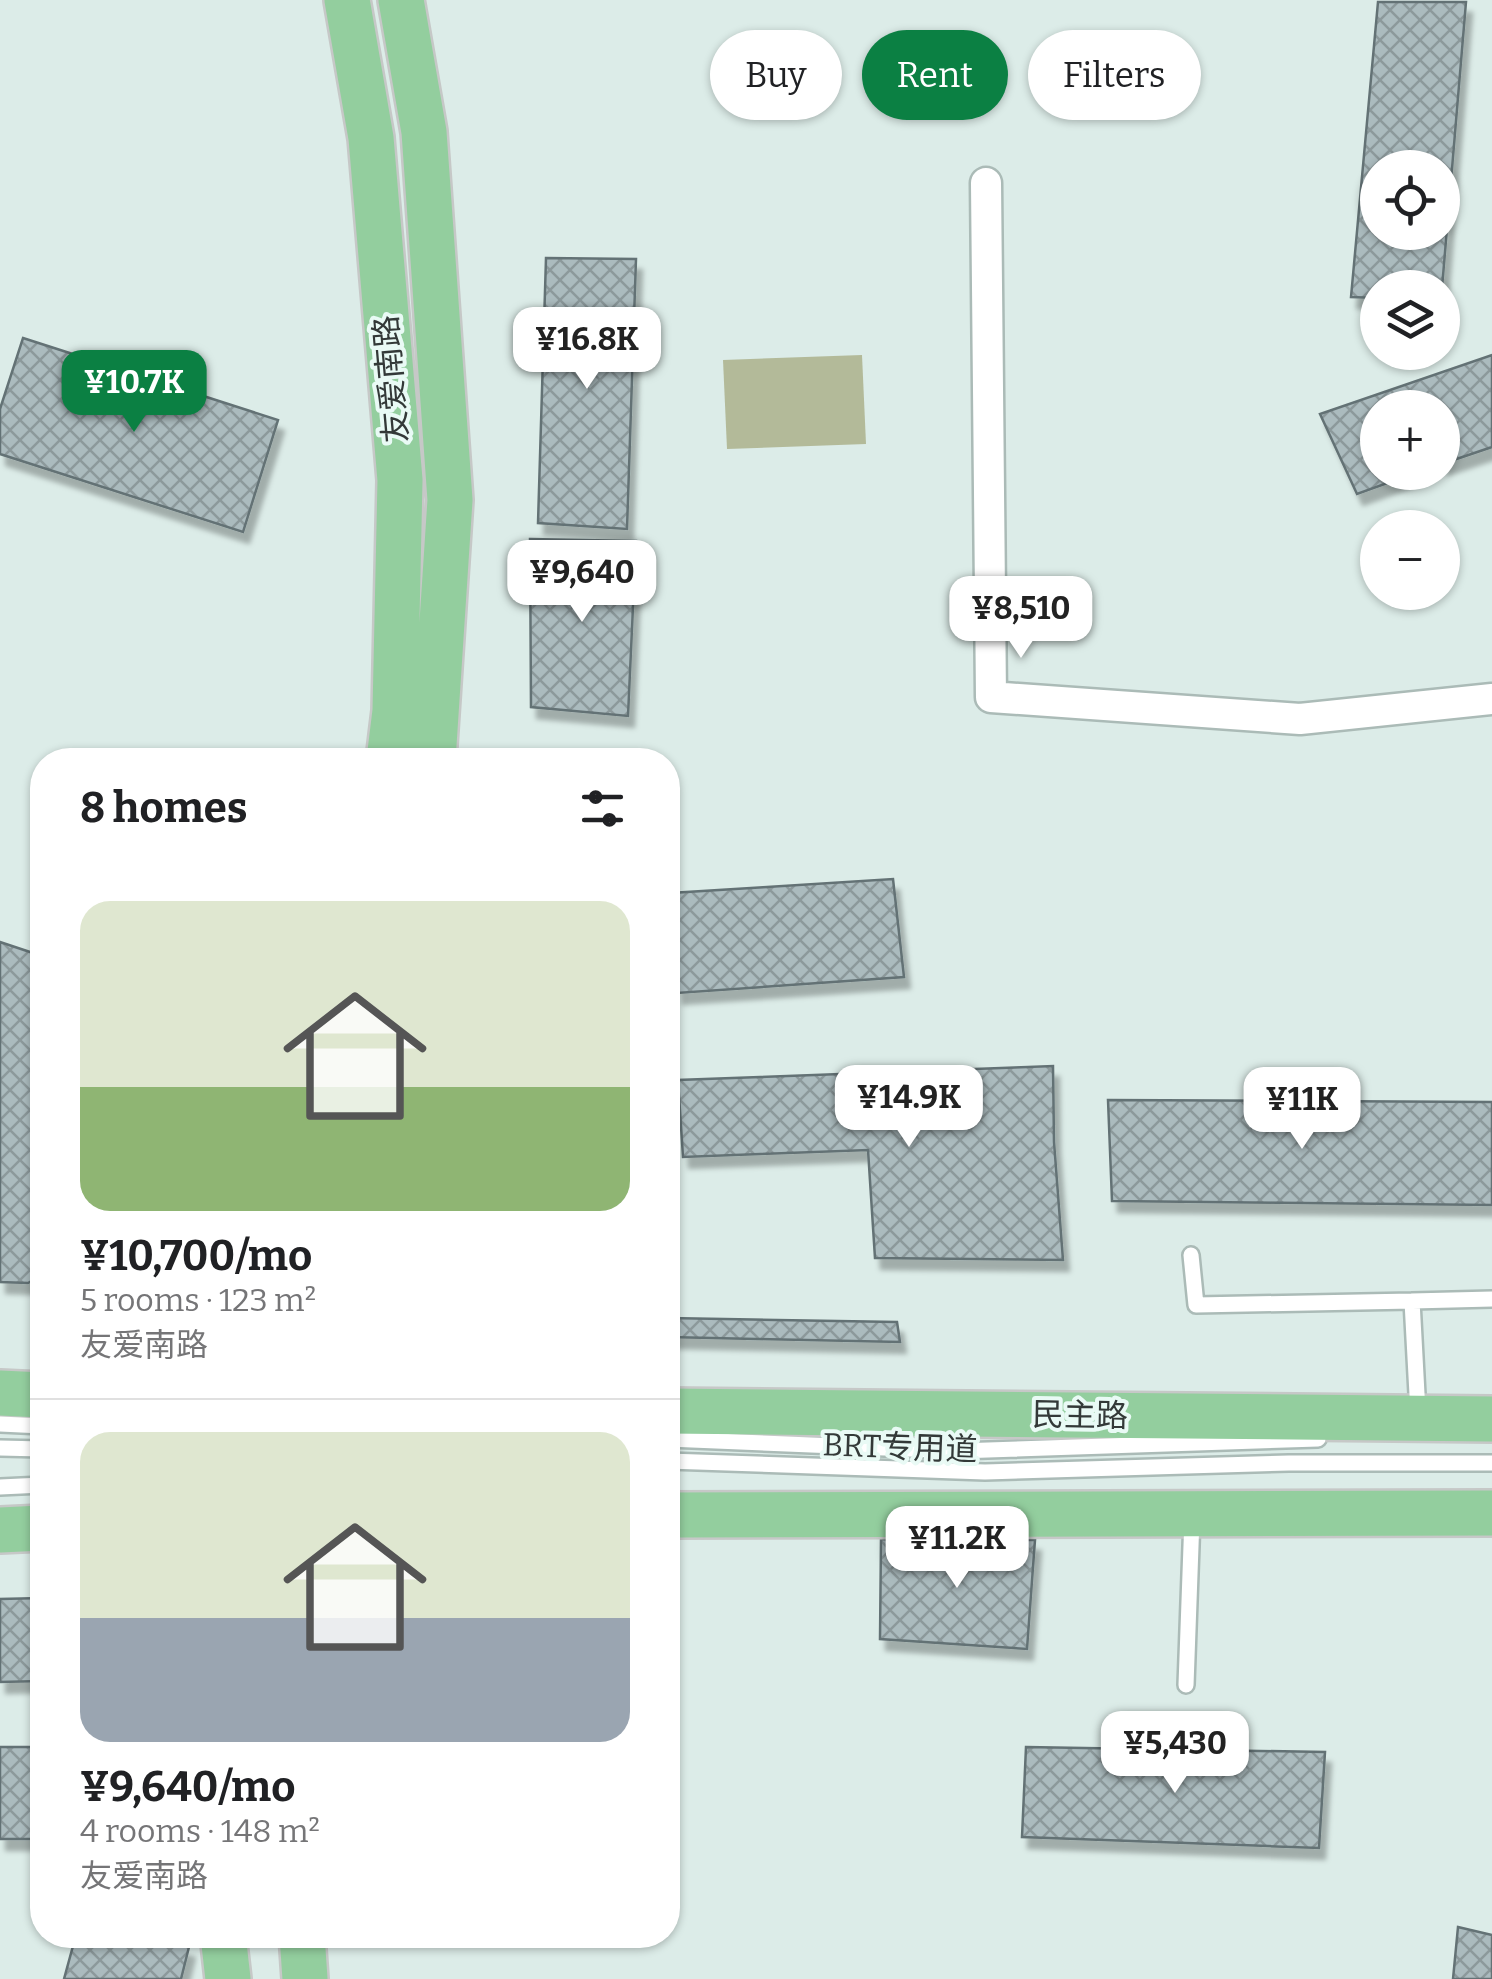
<!DOCTYPE html>
<html lang="en">
<head>
<meta charset="utf-8">
<style>
  :root { --surface:#fff; --page:#f6f6f6; --text:#202124; --muted:#757577; --line:#e0e0e0; --accent:#0b8043 }
  body { margin:0; font-family:Bitter,"Noto Sans SC",serif; background:var(--page); color:var(--text); height:100vh; display:flex; flex-direction:column; font-size:38px; white-space:nowrap }
  * { box-sizing:border-box; margin:0 }
  p { font-size:32px; color:var(--muted) }
  .icon { flex:none; width:55px; height:55px; fill:none; stroke:currentColor; stroke-width:2; stroke-linecap:round; stroke-linejoin:round }
  .map { position:relative; flex:1; overflow:hidden }
  .details { position:absolute; left:30px; top:748px; width:650px; height:1200px; display:flex; flex-direction:column; background:var(--surface); border-radius:40px; box-shadow:0 2px 8px #0004 }
  .details>* { flex:none }
  .hud { position:absolute; left:710px; top:30px; width:630px; height:90px; display:flex; gap:20px }
  .fabs { position:absolute; left:1360px; top:150px; display:grid; gap:20px }
  .fabs a { display:grid; place-items:center; width:100px; height:100px; border-radius:50%; background:var(--surface); box-shadow:0 2px 8px #0004; font-size:50px }
  .price { position:absolute; translate:-50% -85px; padding:0 22px; border-radius:20px; background:#fff; color:#222; font-size:32px; line-height:65px; filter:drop-shadow(0 2px 5px #0008) }
  .price::after { content:''; position:absolute; left:50%; top:60px; width:30px; height:22px; margin-left:-15px; background:inherit; clip-path:polygon(0 0,100% 0,50% 100%) }
  .price.active { background:var(--accent); color:#fff }
  ul { padding:0; list-style:none }
  li { display:grid; align-content:center; gap:20px; height:530px; padding:0 50px }
  li+li { border-top:2px solid var(--line) }
  li span { display:grid; place-items:center; height:310px; border-radius:30px; color:#555 }
  li>.icon { margin-inline-start:auto }
  span .icon { width:180px; height:180px; fill:#fffc; stroke-width:1 }
  li b { font-size:42px }
  h2 { display:flex; justify-content:space-between; align-items:center; height:120px; padding:0 50px; font-size:42px }
  .chip { padding:0 35px; border-radius:45px; background:var(--surface); box-shadow:0 2px 8px #0004; font-size:35px; line-height:90px }
  .chip.active { background:var(--accent); color:#fff }
  .map>svg:first-child { display:block }
</style>
</head>
<body>
<div class="map">
<svg width="1492" height="1979" viewBox="0 0 1492 1979">
  <defs>
    <pattern id="building-cross-hatch" width="8" height="8" patternUnits="userSpaceOnUse" patternTransform="scale(2.5)"><rect width="8" height="8" fill="#abbbbe"/><path d="M0 0l8 8M0 8l8-8" fill="none" stroke="#8c999b"/></pattern>
    <filter id="shadow"><feDropShadow dx="6" dy="11" stdDeviation="2.5" flood-color="#0004"/></filter>
  </defs>
  <rect width="100%" height="100%" fill="#dcece8"/>
  <path fill="#b3ba99" d="M862,355L866,444L727,449L723,360Z"/>
  <path fill="url(#building-cross-hatch)" stroke="#647275" stroke-width="2.5" fill-rule="evenodd" filter="url(#shadow)" d="M1378,2H1466L1442,288H1378V298L1351,297ZM1378,168H1442V232H1378Z
    M546,258L636,259L627,529L538,523Z
    M23,338L278,420L243,532L0,454V409Z
    M1492,355V447L1442,464V408H1378V472H1418L1357,494L1320,414Z
    M530,539L636,541L628,716L531,707Z
    M893,879L904,977L677,993L671,893Z
    M0,942L42,956V1275L28,1283L0,1282Z
    M1053,1066L1054,1142L1063,1260L875,1258L868,1150L683,1157L678,1080Z
    M1108,1100L1492,1102V1205L1112,1201Z
    M668,1318L897,1322L900,1342L668,1337Z
    M881,1539L1035,1540L1027,1649L880,1639Z
    M42,1598V1681L0,1682V1599Z
    M0,1747H42V1839H0Z
    M1026,1747L1325,1752L1319,1848L1022,1837Z
    M1458,1927L1492,1935V1979H1453Z
    M76,1935H140L189,1947L181,1979H64Z"/>
  <g fill="none" stroke-linecap="round" stroke-linejoin="round">
    <defs>
      <path id="lane" d="M1191,1255L1196,1305L1412,1301
        M1418,1413L1412,1301L1492,1299
        M0,1424L42,1426
        M668,1439L958,1451L1318,1439
        M0,1448L42,1449
        M668,1461L985,1472L1289,1463H1492
        M0,1487L42,1485
        M1186,1685L1192,1518"/>
      <path id="street" d="M986,183L991,697L1300,719L1492,699"/>
      <path id="primary" d="M347,0L371,138L400,480L395,711L389,760
        M401,0L424,132L450,500L433,760
        M0,1393L42,1395
        M668,1411L1492,1419
        M668,1515L1492,1513
        M0,1530L42,1528
        M223,1935L228,1979
        M302,1935L305,1979"/>
    </defs>
    <use href="#lane" stroke="#abbbb7" stroke-width="20"/>
    <use href="#street" stroke="#abbbb7" stroke-width="35"/>
    <use href="#primary" stroke="#c6c8c7" stroke-width="50"/>
    <use href="#lane" stroke="#fff" stroke-width="15"/>
    <use href="#street" stroke="#fff" stroke-width="30"/>
    <use href="#primary" stroke="#93ce9e" stroke-width="45"/>
  </g>
  <g text-anchor="middle" stroke-width="8" stroke-linejoin="round" paint-order="stroke">
    <g font-size="32" fill="#333938" stroke="#e9faf5">
      <text transform="translate(391 379) rotate(-95)" y="11">友爱南路</text>
      <text transform="translate(1080 1415) rotate(1)" y="11">民主路</text>
      <text transform="translate(900 1447) rotate(2)" y="11">BRT专用道</text>
    </g>
  </g>
</svg>
<div class="fabs">
<a><svg class="icon" aria-label="locate" viewBox="0 0 24 24"><circle cx="12" cy="12" r="6"/><path d="M12 2v4M12 18v4M2 12h4M18 12h4"/></svg></a>
<a><svg class="icon" aria-label="layers" viewBox="0 0 24 24"><path d="M12 4l9 5-9 5-9-5zM3 14l9 5 9-5"/></svg></a>
<a>+</a>
<a>−</a>
</div>
<b class="price" style="left:587px;top:392px">¥16.8K</b>
<b class="price active" style="left:134px;top:435px">¥10.7K</b>
<b class="price" style="left:582px;top:625px">¥9,640</b>
<b class="price" style="left:1021px;top:661px">¥8,510</b>
<b class="price" style="left:909px;top:1150px">¥14.9K</b>
<b class="price" style="left:1302px;top:1152px">¥11K</b>
<b class="price" style="left:957px;top:1591px">¥11.2K</b>
<b class="price" style="left:1175px;top:1796px">¥5,430</b>
<div class="hud">
<a class="chip">Buy</a>
<a class="chip active">Rent</a>
<a class="chip">Filters</a>
</div>
<section class="details">
<h2>8 homes<svg class="icon" aria-label="filters" viewBox="0 0 24 24"><path d="M4 7h16M4 17h16"/><circle cx="9" cy="7" r="2"/><circle cx="15" cy="17" r="2"/></svg></h2>
<ul>
<li><span style="background:linear-gradient(#dfe7d0 60%,#8fb573 0)"><svg class="icon" aria-label="home" viewBox="0 0 24 24"><path d="M3 11l9-7 9 7M6 9v11h12V9"/></svg></span><div><b>¥10,700/mo</b><p>5 rooms · 123 m²</p><p>友爱南路</p></div></li>
<li><span style="background:linear-gradient(#dfe7d0 60%,#9aa5b1 0)"><svg class="icon" aria-label="home" viewBox="0 0 24 24"><path d="M3 11l9-7 9 7M6 9v11h12V9"/></svg></span><div><b>¥9,640/mo</b><p>4 rooms · 148 m²</p><p>友爱南路</p></div></li>
</ul>
</section>
</div>
</body>
</html>
